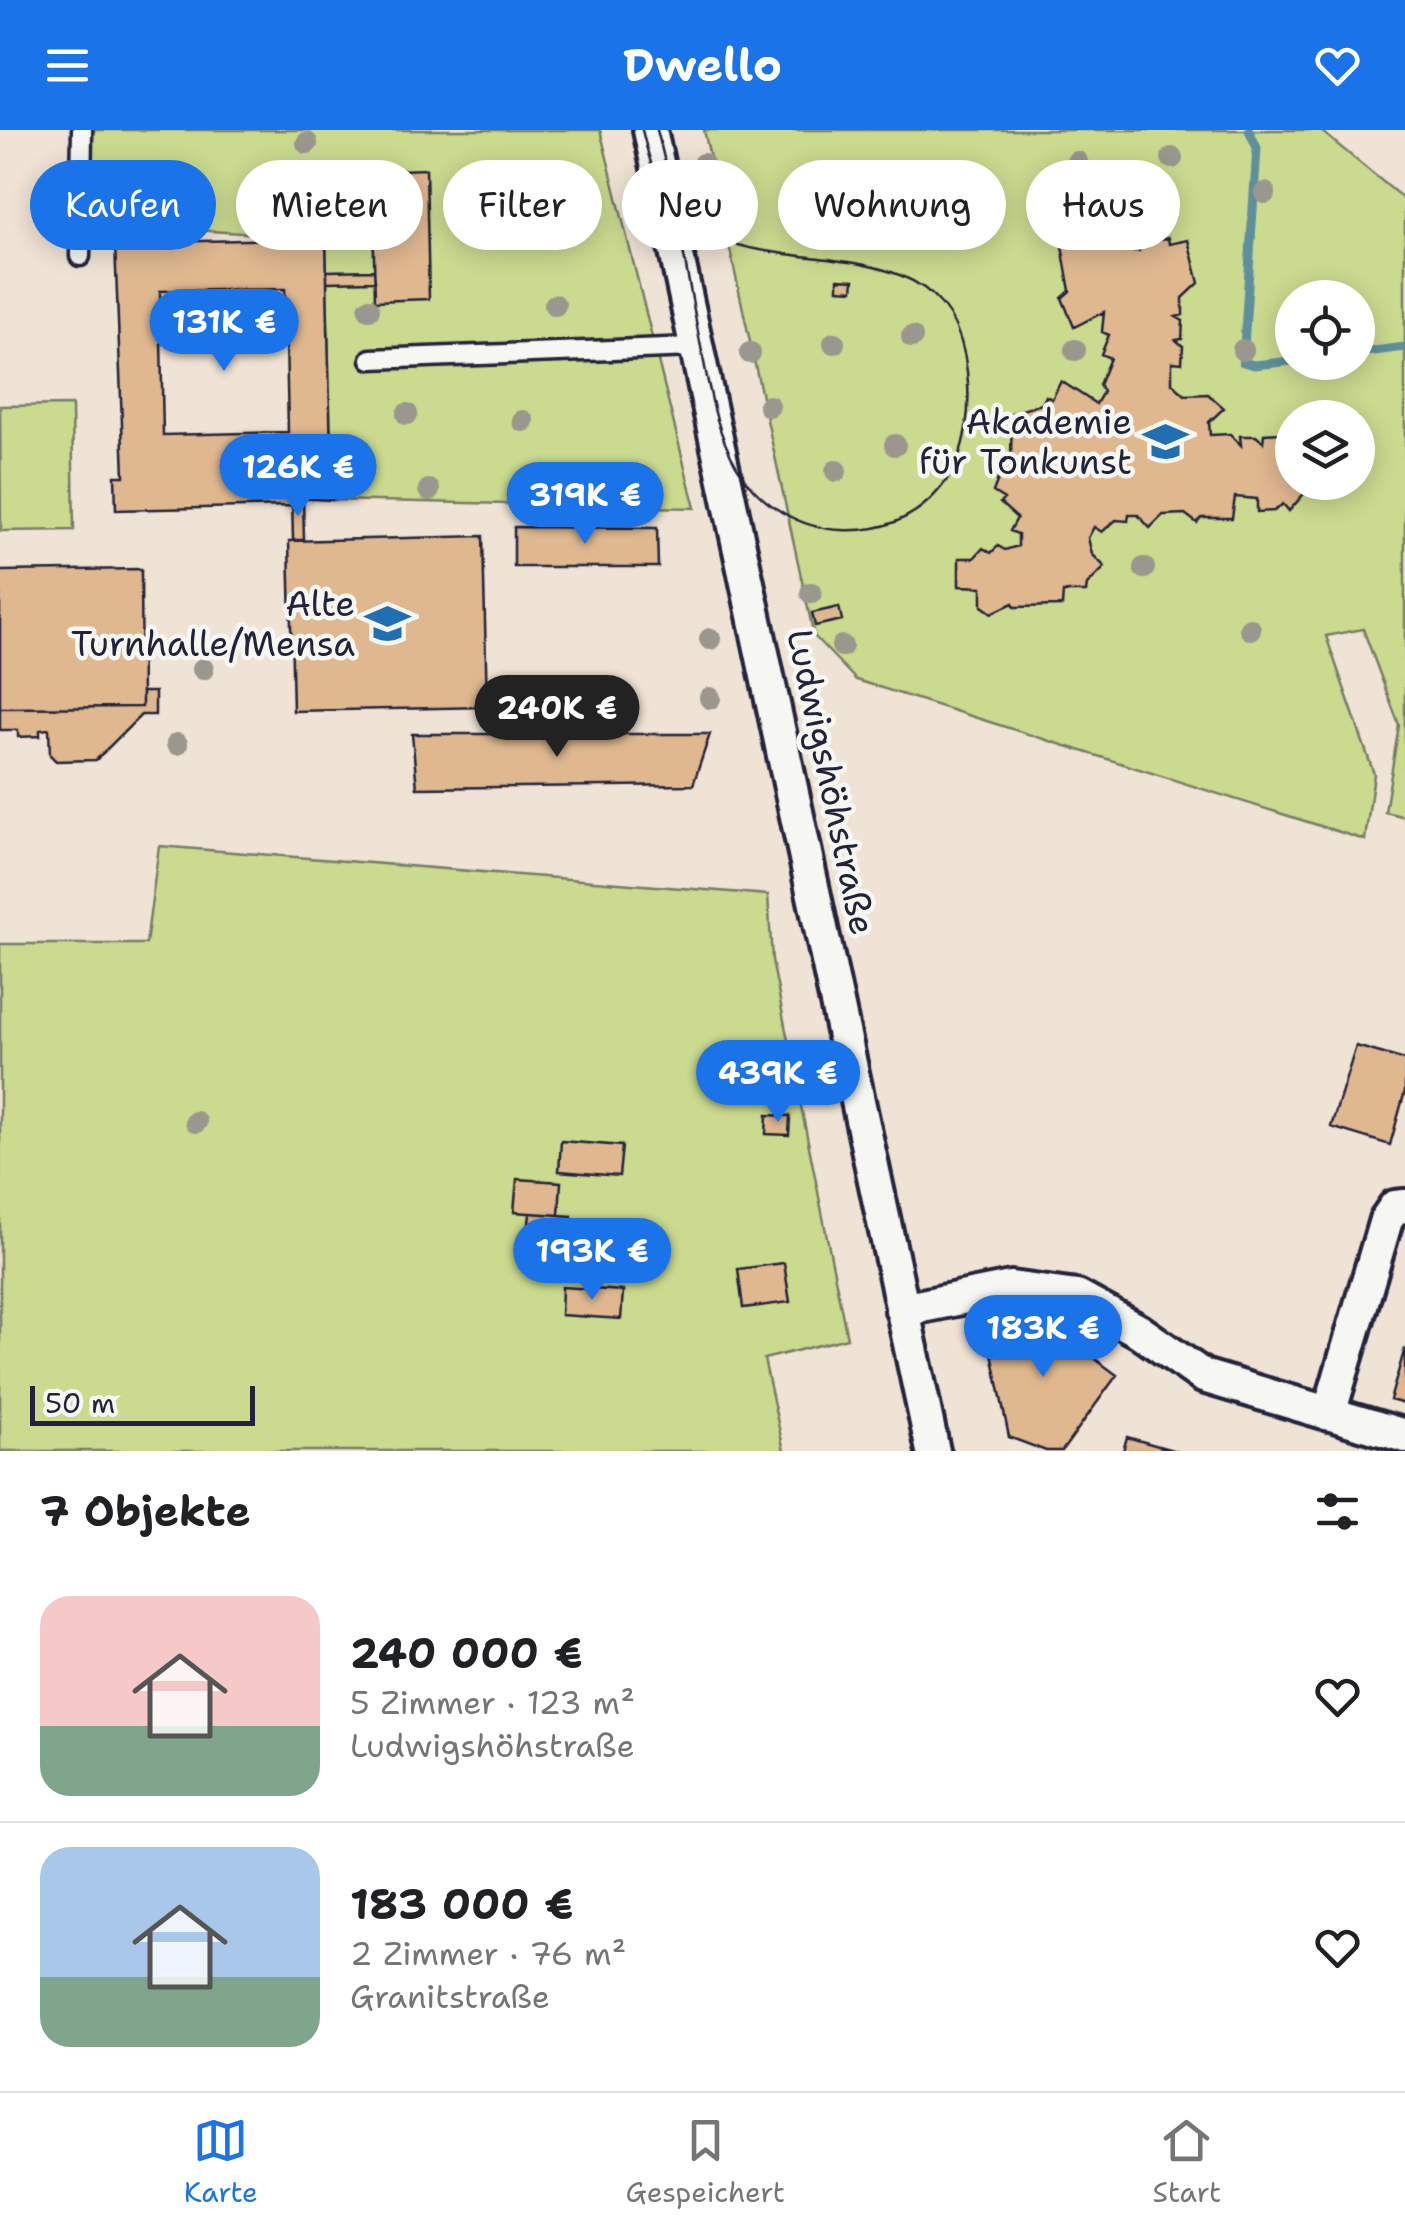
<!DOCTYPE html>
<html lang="de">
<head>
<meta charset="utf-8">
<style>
  :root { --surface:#fff; --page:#f2f2f2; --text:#202124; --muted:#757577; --line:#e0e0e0; --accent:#1a73e8 }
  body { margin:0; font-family:"Shantell Sans",sans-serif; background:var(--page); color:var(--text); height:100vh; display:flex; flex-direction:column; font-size:38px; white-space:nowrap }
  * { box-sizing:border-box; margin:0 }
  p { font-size:32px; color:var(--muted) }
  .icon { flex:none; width:55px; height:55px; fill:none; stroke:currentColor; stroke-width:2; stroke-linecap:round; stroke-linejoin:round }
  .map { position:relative; height:1321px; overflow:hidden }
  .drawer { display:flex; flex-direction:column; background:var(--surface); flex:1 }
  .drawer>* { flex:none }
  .hud { position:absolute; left:30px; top:30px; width:1345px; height:90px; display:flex; gap:20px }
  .fabs { position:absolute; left:1275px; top:150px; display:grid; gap:20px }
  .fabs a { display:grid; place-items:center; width:100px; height:100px; border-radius:50%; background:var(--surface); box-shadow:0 5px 25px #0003; font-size:50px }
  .scale { position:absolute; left:30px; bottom:25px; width:225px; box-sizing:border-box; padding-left:10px; border:5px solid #22223b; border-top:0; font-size:28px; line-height:35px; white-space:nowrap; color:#22223b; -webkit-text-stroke:8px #f6f6f2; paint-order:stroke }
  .price { position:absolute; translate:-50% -85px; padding:0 22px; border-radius:35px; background:var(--accent); color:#fff; font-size:32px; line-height:65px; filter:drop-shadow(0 2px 5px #0008) }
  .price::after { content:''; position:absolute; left:50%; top:60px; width:30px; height:22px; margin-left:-15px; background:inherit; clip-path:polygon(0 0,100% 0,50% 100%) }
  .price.active { background:#222; color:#fff }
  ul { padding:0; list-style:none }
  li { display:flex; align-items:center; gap:30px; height:250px; padding:0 40px }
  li+li { border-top:2px solid var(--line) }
  li span { display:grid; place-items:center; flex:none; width:280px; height:200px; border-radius:30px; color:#555 }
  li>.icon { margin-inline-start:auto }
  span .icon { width:120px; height:120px; fill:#fffc; stroke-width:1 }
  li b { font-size:42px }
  h2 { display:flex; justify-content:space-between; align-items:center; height:120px; padding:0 40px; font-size:42px }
  .pill { padding:0 35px; border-radius:45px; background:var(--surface); box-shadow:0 5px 25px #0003; font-size:35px; line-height:90px }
  .pill.active { background:var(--accent); color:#fff }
  header { display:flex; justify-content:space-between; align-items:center; height:130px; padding:0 40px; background:var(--accent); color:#fff; font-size:45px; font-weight:700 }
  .menu { display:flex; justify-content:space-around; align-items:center; height:140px; border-top:2px solid var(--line); background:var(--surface); font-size:28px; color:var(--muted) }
  .menu a { display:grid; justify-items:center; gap:5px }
  .menu .active { color:var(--accent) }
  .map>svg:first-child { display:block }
</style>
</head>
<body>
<header><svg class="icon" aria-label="menu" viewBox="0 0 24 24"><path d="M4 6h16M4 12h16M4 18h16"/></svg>Dwello<svg class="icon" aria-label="heart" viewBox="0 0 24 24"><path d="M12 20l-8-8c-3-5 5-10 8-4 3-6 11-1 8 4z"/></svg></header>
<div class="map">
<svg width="1405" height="1321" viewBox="0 0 1405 1321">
  <rect width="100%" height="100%" fill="#efe3d5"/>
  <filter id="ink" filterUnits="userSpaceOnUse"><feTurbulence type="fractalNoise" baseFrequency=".01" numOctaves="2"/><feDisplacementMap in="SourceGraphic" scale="20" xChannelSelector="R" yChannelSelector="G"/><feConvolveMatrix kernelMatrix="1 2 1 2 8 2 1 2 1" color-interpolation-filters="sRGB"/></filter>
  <g filter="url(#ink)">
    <path fill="#cada8f" stroke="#767e65" stroke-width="2.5" fill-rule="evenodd" d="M81,0H600L695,378L332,370L326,108L80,93Z
      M704,0H1320L1405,70V687L1385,682L1399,595L1363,499L1326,506L1374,644L1365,710L856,550L814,506ZM1292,168H1358V232H1292ZM1292,288H1358V352H1292Z
      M72,275L74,400L1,401L0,276Z
      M159,716L768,765L772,830L847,1208L764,1229L784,1321H0V814H146Z"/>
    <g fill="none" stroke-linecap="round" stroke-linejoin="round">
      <path stroke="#5e8f9c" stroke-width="9" d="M1249,0L1257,18L1243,232L1254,235L1292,231
        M1358,223L1405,217"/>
    </g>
    <path fill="#dfb890" stroke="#22223b" stroke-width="2.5" fill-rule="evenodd" d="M426,39L429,169L375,171L372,41Z
      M1099,100L1111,112L1124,114L1125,121H1139V113L1153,106L1155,111L1168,108L1169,114L1188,110L1199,153L1183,168V185L1176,187L1183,191L1182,209L1176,210L1183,216L1182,233L1172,232V253L1185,265L1208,264L1224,278L1209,292L1210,305L1230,304L1241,315L1240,306H1256L1263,312L1264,304L1281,303L1287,309L1292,295V352H1314L1289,381L1283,374L1274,381L1257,382V369L1235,367L1232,388H1201L1197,393L1185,384L1163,385L1150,398L1138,385H1129L1128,391L1116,390L1102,402L1094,397L1088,408L1092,424L1105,437L1087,455L1086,462H1063L1062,476L1015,477L1013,473L992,483L982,476V457L959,456V428H974L983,418L991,423L998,416L1005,420L1018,416V404L1010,401L1017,388L1000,373L1004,369L993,362L1006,328H1011L1012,283L1042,274L1046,266L1052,269L1061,251L1096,274L1103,262L1099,255L1110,228L1101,224L1109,205L1102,202L1104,182L1074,197L1062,168L1070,161L1062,116Z
      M326,108L332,370L292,368V376L116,380L115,346H124L115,113ZM285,159L288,302L163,305L160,161Z
      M374,140L375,151L327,152V141Z
      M838,149L854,150L853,160L838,159Z
      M292,368H303L304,410H293Z
      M514,397L657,398L658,437H514Z
      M483,406L487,577L293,581L289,411Z
      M141,439L142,577L0,578V441Z
      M839,477L842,490L815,496L812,483Z
      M142,562H155V585H141L96,630L56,631L50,625L49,599L40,600V606L18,607V600H0V578L142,577Z
      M412,604H710L693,655L417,658Z
      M1356,916L1405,930V961L1390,1015L1331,997Z
      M767,985L790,986L789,1005L766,1004Z
      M561,1011L622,1016L619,1046L559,1041Z
      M517,1049L561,1052L559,1085L514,1082Z
      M530,1083L572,1086L570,1107L528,1104Z
      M784,1133L790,1172L743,1178L738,1139Z
      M562,1157L623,1161L621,1189L561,1185Z
      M1026,1178L1117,1245L1062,1321H1046L1009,1307L987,1199L993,1187L1005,1180Z
      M1405,1218V1274L1390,1270Z
      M1127,1307L1176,1321H1123Z"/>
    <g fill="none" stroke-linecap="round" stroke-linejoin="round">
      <defs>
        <path id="service" d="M80,126L82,0
          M371,229L694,217"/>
        <path id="minor" d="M650,0L933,1321
          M902,1180L1011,1158L1077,1167L1139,1201L1203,1246L1405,1306
          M1329,1284L1386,1090L1395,1077L1405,1076"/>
      </defs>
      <use href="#service" stroke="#22223b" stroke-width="25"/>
      <use href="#minor" stroke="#22223b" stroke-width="40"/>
      <use href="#service" stroke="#f6f6f2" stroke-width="18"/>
      <use href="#minor" stroke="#f6f6f2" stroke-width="32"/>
      <path stroke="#22223b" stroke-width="2.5" d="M642,0C651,36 660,76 694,97C787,154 951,90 967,242C971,276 967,322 946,351C921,386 885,402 842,400C800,399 758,374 737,337C714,299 708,250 699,207C686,139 675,68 657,0"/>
    </g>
    <g fill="#9a978e">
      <circle cx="307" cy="13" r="11"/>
      <circle cx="1172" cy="28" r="11"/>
      <circle cx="1077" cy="32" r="11"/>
      <circle cx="703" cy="34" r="11"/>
      <circle cx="1265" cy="63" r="11"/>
      <circle cx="743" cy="75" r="11"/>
      <circle cx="555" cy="175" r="11"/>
      <circle cx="369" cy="179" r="11"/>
      <circle cx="912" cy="207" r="11"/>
      <circle cx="834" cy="213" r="11"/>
      <circle cx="1075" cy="220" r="11"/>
      <circle cx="1243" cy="220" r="11"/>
      <circle cx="750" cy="223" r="11"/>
      <circle cx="769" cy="276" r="11"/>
      <circle cx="407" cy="284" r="11"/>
      <circle cx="523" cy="291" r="11"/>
      <circle cx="895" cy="315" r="11"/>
      <circle cx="836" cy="341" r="11"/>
      <circle cx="429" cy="360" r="11"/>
      <circle cx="1144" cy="438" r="11"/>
      <circle cx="811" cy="463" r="11"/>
      <circle cx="1250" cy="499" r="11"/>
      <circle cx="710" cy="509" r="11"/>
      <circle cx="842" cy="516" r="11"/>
      <circle cx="203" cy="539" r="11"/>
      <circle cx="710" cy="568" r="11"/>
      <circle cx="177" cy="614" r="11"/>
      <circle cx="196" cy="992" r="11"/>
    </g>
  </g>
  <defs>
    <symbol id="school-bare" viewBox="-9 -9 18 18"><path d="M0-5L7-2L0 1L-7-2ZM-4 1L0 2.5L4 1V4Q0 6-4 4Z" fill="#1f6fb2" stroke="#f6f6f2" stroke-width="2.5" paint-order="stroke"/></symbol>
  </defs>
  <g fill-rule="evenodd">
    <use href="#school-bare" x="1134" y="280" width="63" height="63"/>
    <use href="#school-bare" x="356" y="462" width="63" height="63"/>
  </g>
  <g text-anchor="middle" stroke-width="9" stroke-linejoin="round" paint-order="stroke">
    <g font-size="35" fill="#22223b" stroke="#f6f6f2" text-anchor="end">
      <text x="1132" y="304">Akademie<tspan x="1132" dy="40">für Tonkunst</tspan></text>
      <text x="355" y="486">Alte<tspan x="355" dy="40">Turnhalle/Mensa</tspan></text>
    </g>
    <g font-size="35" fill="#22223b" stroke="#f6f6f2">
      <text transform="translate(831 652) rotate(78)" y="12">Ludwigshöhstraße</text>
    </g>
  </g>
</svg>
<div class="fabs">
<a><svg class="icon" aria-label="locate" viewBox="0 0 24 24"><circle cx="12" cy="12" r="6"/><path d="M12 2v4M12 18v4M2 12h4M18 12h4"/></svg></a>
<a><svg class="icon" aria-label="layers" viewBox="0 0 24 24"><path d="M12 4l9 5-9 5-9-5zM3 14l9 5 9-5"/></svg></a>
</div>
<div class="scale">50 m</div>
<b class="price" style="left:224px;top:244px">131K €</b>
<b class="price" style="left:298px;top:389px">126K €</b>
<b class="price" style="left:585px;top:417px">319K €</b>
<b class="price active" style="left:557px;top:630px">240K €</b>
<b class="price" style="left:778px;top:995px">439K €</b>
<b class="price" style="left:592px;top:1173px">193K €</b>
<b class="price" style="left:1043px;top:1250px">183K €</b>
<div class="hud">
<a class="pill active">Kaufen</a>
<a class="pill">Mieten</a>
<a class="pill">Filter</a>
<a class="pill">Neu</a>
<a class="pill">Wohnung</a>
<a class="pill">Haus</a>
</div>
</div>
<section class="drawer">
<h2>7 Objekte<svg class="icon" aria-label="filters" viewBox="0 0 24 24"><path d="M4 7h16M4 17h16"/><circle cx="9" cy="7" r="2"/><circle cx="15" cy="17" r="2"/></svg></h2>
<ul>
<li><span style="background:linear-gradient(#f6c9c9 65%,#7fa58c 0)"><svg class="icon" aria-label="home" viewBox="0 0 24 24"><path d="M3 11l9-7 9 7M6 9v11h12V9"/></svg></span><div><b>240 000 €</b><p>5 Zimmer · 123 m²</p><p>Ludwigshöhstraße</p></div><svg class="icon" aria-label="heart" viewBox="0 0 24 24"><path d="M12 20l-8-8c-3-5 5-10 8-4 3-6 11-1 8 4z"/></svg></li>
<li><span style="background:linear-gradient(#a9c7e8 65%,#7fa58c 0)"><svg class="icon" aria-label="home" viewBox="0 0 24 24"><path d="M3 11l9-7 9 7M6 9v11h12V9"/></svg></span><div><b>183 000 €</b><p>2 Zimmer · 76 m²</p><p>Granitstraße</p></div><svg class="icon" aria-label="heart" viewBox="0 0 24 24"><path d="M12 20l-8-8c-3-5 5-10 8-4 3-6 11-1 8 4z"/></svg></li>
</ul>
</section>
<nav class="menu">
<a class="active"><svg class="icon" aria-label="map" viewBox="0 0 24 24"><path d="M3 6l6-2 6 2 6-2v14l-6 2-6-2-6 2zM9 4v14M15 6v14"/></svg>Karte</a>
<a><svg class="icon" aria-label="saved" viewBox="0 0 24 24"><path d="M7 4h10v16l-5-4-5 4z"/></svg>Gespeichert</a>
<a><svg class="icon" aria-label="home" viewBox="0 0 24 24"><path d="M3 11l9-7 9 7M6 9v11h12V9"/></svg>Start</a>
</nav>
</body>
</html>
